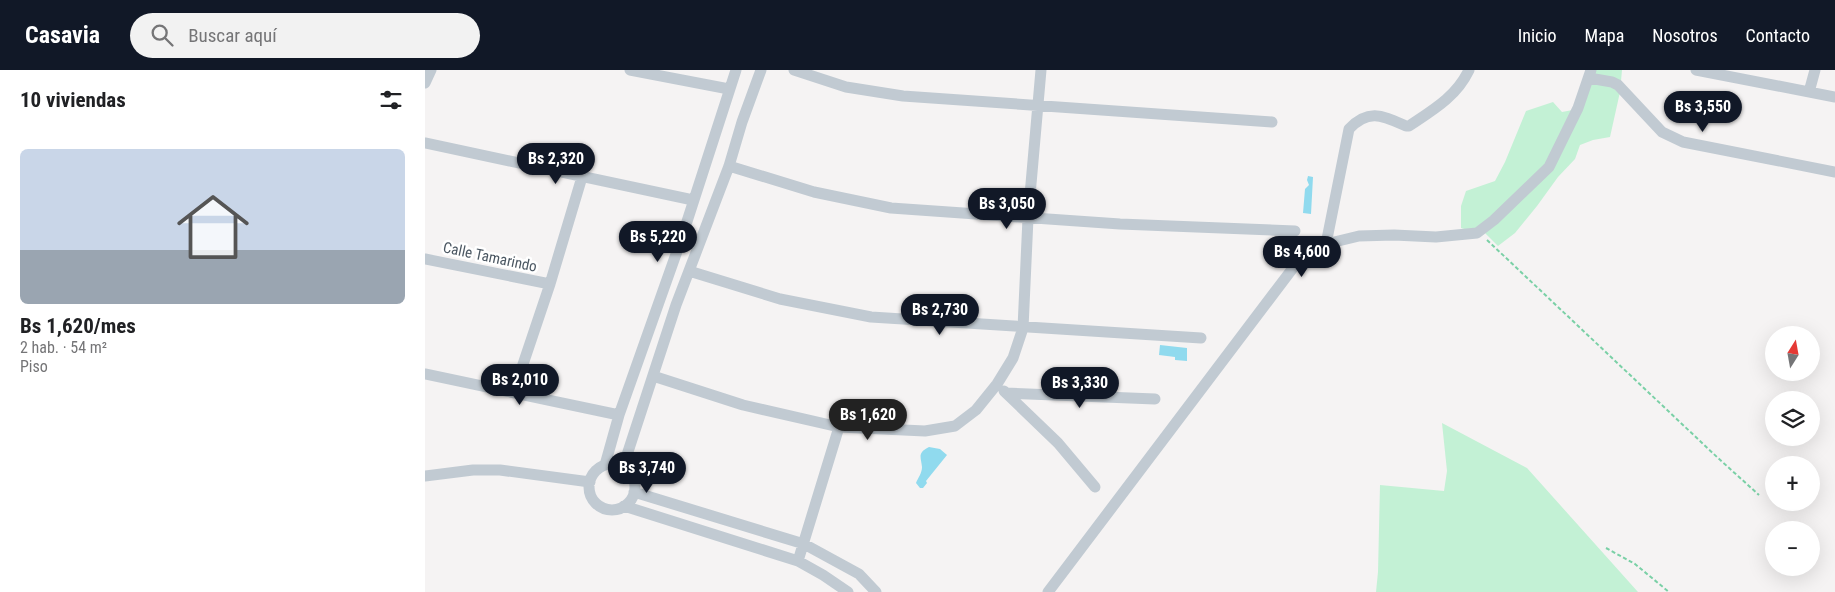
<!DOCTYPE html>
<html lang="es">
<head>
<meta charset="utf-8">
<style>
  :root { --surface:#fff; --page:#f2f2f2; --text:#202124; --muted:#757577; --accent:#111827 }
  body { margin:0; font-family:"Roboto Condensed",sans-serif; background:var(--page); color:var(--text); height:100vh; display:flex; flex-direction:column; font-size:19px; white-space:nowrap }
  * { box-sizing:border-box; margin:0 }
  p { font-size:16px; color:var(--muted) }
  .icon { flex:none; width:28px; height:28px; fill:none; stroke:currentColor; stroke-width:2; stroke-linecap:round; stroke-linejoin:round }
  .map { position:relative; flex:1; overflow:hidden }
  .drawer { display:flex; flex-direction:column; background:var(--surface); width:425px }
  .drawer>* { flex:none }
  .needle { width:32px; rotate:11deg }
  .controls { position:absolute; left:1340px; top:256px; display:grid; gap:10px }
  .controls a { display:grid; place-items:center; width:55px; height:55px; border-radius:50%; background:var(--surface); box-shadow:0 5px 20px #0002; font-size:25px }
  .price { position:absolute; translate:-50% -42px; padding:0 11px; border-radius:18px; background:var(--accent); color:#fff; font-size:16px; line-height:32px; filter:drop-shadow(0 1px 2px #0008) }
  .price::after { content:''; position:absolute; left:50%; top:30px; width:15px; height:11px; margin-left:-8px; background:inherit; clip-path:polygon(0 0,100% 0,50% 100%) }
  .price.active { background:#222; color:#fff }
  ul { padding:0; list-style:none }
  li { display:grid; align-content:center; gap:10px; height:265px; padding:0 20px }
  li span { display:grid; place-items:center; height:155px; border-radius:8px; color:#555 }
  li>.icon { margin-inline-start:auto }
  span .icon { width:90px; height:90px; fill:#fffc; stroke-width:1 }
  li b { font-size:21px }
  h2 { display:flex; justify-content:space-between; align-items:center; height:60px; padding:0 20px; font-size:21px }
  header { display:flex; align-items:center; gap:30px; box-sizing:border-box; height:70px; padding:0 25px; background:var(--accent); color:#fff }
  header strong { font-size:24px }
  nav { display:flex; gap:28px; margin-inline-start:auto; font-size:18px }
  .search { width:350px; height:45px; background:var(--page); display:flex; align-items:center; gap:12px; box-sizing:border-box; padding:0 18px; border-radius:28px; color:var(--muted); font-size:19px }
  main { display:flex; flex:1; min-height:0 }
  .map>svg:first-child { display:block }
</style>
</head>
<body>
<header>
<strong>Casavia</strong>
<div class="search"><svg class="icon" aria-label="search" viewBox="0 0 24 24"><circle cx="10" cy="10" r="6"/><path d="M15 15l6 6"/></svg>Buscar aquí</div>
<nav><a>Inicio</a><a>Mapa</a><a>Nosotros</a><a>Contacto</a></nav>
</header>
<main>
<section class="drawer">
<h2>10 viviendas<svg class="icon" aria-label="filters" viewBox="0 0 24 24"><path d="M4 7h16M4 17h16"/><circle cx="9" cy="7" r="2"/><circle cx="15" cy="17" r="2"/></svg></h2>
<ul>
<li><span style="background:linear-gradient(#c9d6e8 65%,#9aa5b1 0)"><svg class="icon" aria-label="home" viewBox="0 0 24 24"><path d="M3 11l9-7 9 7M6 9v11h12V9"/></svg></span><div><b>Bs 1,620/mes</b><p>2 hab. · 54 m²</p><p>Piso</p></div></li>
</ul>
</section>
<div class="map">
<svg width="1410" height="522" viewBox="0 0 1410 522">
  <rect width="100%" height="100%" fill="#f5f3f3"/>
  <path fill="#c3f1d5" d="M1166,0H1197L1195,22L1185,67L1168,70L1155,75L1150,89L1133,107L1112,136L1090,163L1073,176L1060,163H1052L1036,158V136L1041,121L1070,111L1080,92L1101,41L1128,32L1137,42L1153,39Z
    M1017,353L1102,398L1213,522H951L953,502L955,415L1019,421L1022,401Z"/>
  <path fill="#90daee" d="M883,106L888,107L886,144L878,143L880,119L884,115L882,110Z
    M735,275L762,278V291L750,290V287L734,285Z
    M504,377L515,379L522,385L501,411L502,413L498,418H495L491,413C493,408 497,403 497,397C496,387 492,383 504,377Z"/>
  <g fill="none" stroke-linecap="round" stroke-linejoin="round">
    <path stroke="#7ad0a6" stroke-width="2" stroke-dasharray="4 2.5" stroke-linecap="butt" d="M1062,170L1293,388L1334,425
      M1181,478L1210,494L1244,522"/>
    <path stroke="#c1cad2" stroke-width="11" d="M205,0L304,19
      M369,0L421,17L478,26L847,52
      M1271,0L1410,27
      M1164,8L1187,12L1193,15L1237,62L1258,72L1410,102
      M0,13L6,0
      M1384,22L1390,0
      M0,73L268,130
      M304,96L389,122L466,138L695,154L870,161
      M901,174L924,59C944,38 958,46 981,56H984C1008,40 1031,27 1044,0
      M0,189L125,214
      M264,201L355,229L446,247L776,268
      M0,304L194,345
      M228,306L318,335L414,357L500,361L530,356L551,340L572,314L588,288L598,258L603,148L616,0
      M89,321L125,214L157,107
      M579,321L633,373L670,417
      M581,323L730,329
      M164 417a23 23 0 1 1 46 0a23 23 0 1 1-46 0Z
      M180,395L194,345L256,170L311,0
      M198,397L251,235L304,96L317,52L336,0
      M0,406L48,400H75L165,412
      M209,422L379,474L434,504L451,522
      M199,436L373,491L398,505L423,522
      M373,491L414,357
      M623,522L871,194L884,183L901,174L934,166L969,165L1011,167L1052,163L1069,150L1124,97L1153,38L1166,0"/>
  </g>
  <g text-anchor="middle" stroke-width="5" stroke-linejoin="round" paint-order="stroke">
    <g font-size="15" fill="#4a5661" stroke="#fff">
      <text transform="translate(65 187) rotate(12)" y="5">Calle Tamarindo</text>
    </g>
  </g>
</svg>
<div class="controls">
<a><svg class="needle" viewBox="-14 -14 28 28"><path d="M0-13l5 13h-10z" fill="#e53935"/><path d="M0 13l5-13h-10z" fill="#757577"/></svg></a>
<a><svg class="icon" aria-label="layers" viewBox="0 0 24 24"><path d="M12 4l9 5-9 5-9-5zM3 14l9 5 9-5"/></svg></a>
<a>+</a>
<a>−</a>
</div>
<b class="price" style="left:1278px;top:63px">Bs 3,550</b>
<b class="price" style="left:131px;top:115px">Bs 2,320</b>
<b class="price" style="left:582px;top:160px">Bs 3,050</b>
<b class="price" style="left:233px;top:193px">Bs 5,220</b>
<b class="price" style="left:877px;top:208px">Bs 4,600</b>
<b class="price" style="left:515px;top:266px">Bs 2,730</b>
<b class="price" style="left:95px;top:336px">Bs 2,010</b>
<b class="price" style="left:655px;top:339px">Bs 3,330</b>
<b class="price active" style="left:443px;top:371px">Bs 1,620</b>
<b class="price" style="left:222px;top:424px">Bs 3,740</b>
</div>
</main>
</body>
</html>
